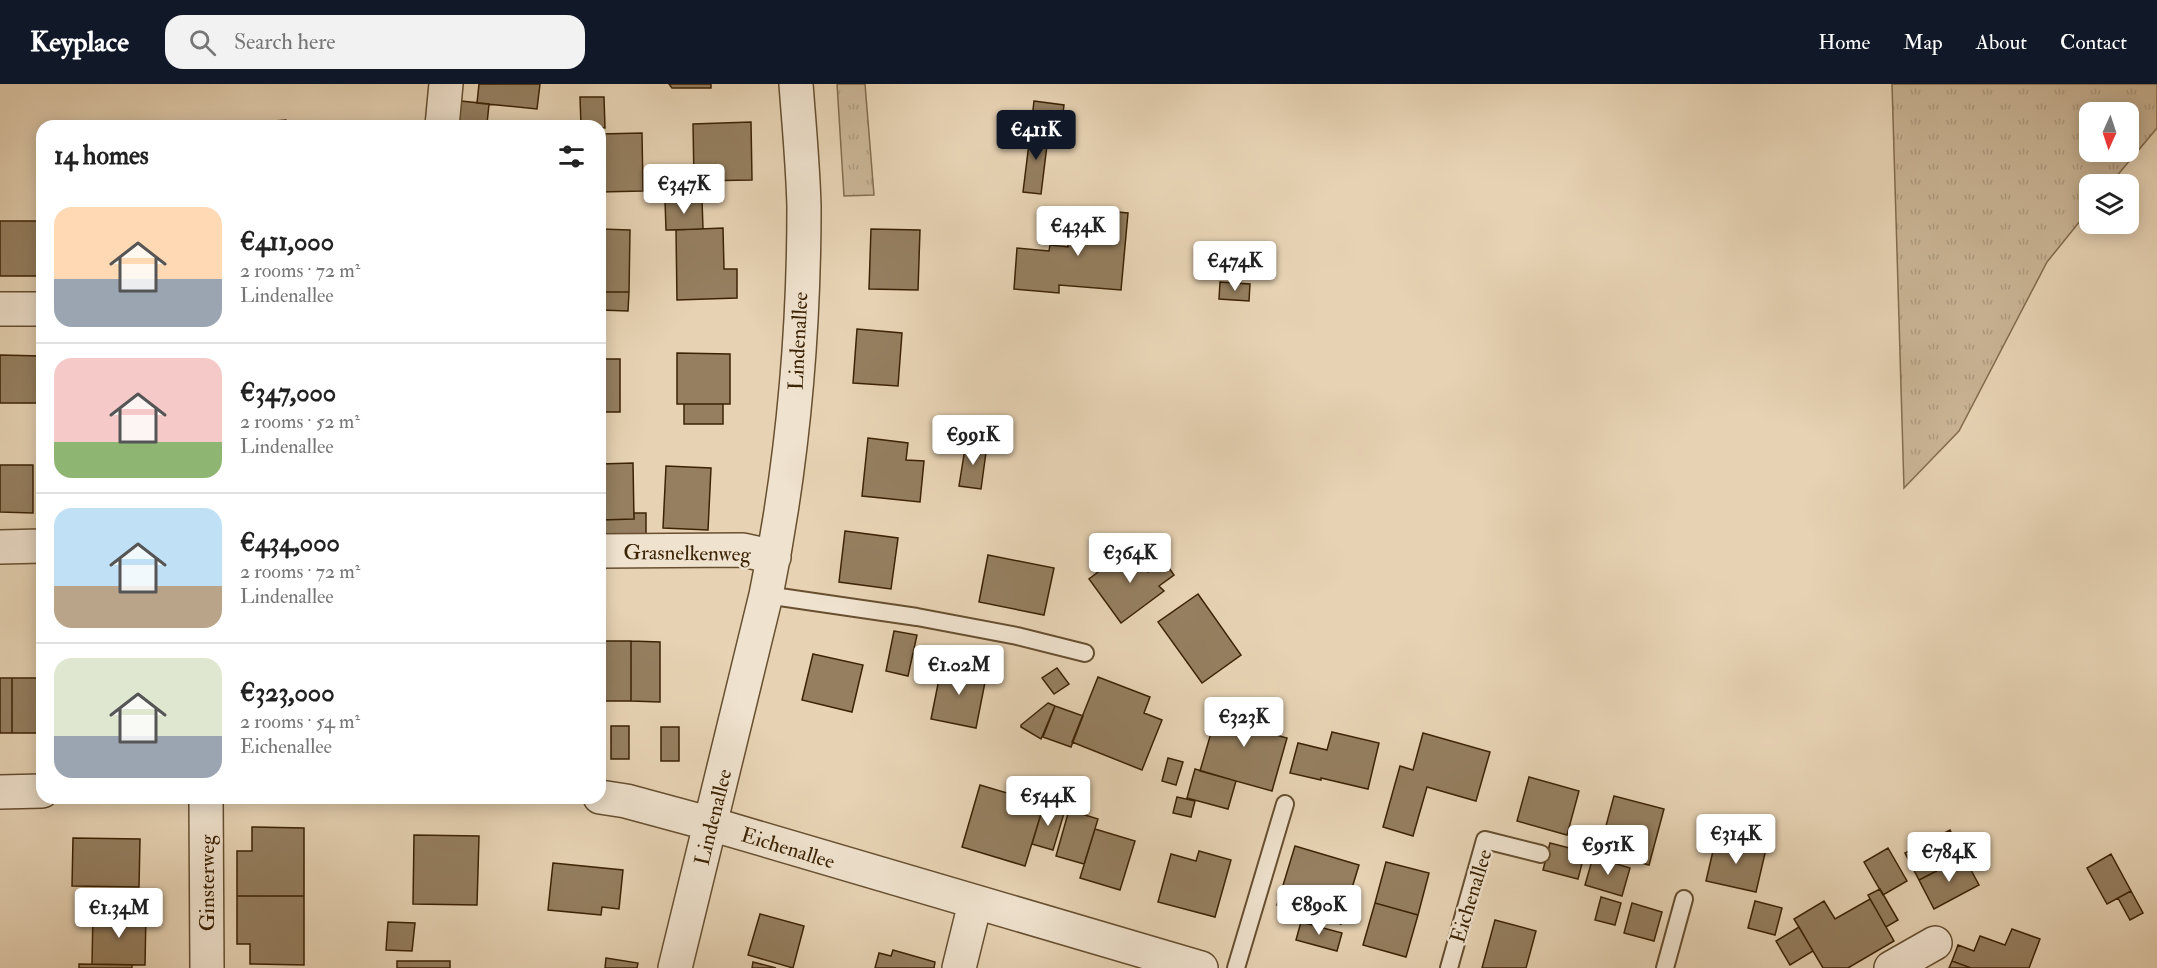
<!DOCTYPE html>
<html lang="en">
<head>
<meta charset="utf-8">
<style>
  :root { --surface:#fff; --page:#f2f2f2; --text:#222; --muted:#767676; --line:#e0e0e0; --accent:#111827 }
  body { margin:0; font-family:"IM FELL Double Pica",serif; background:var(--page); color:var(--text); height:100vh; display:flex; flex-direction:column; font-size:22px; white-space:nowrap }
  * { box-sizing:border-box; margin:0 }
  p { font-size:20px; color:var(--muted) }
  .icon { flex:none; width:33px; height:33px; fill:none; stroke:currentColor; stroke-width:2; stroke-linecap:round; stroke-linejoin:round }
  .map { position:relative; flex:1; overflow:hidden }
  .side { position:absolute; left:36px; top:36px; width:570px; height:684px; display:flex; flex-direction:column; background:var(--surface); border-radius:18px; box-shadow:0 3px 15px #0003 }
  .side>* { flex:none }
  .needle { width:39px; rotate:183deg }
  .fabs { position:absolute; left:2079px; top:18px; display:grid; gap:12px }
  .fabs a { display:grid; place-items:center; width:60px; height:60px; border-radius:12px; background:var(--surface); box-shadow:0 3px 15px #0003; font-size:30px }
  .price { position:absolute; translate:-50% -51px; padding:0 14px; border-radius:6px; background:#fff; color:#222; font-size:20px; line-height:39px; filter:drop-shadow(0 2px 3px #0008) }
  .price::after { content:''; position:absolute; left:50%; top:36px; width:18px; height:14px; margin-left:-9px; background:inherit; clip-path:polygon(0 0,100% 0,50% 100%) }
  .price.selected { background:var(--accent); color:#fff }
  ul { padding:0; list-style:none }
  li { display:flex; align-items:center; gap:18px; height:150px; padding:0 18px }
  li+li { border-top:2px solid var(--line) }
  li span { display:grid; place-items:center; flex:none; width:168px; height:120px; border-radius:18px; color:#555 }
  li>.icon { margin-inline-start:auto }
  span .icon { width:72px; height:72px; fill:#fffc; stroke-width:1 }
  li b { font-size:26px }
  h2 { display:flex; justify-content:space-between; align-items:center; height:72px; padding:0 18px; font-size:26px }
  header { display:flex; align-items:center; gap:36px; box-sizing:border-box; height:84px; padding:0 30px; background:var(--accent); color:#fff }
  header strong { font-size:28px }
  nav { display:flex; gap:33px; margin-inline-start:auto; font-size:21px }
  .search { width:420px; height:54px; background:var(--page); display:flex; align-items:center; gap:15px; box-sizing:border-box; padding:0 21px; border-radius:18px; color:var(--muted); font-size:22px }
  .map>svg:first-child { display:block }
</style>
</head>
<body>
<header>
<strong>Keyplace</strong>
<div class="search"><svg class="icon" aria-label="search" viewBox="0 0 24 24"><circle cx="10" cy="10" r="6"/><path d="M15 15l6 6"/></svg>Search here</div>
<nav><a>Home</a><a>Map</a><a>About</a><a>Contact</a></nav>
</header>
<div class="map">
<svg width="2157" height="884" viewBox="0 0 2157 884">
  <defs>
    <pattern id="grass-tufts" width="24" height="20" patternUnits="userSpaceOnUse" patternTransform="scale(1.5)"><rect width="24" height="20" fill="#cab596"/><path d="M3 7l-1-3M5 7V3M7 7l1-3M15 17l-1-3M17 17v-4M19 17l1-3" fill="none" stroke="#ae9b80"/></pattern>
  </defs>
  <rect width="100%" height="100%" fill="#e7d3b4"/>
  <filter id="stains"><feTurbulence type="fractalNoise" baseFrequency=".00333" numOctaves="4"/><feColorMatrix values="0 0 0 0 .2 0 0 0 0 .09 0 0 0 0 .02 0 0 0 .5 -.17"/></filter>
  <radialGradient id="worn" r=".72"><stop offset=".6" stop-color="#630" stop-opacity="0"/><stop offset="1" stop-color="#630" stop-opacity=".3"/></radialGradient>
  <path fill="url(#grass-tufts)" stroke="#836c4d" stroke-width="1.5" fill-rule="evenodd" d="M837,0H865L874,111L844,112Z
    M1892,0H2157V44L2110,100H2090L2089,126L2047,178L1959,347L1904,404ZM2090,28H2128V68H2090Z"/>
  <path fill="#957f60" stroke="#3c2304" stroke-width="1.5" d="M479,0H540L537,25L477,19Z
    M669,0H711V4H672Z
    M580,13H604L605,44L581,42Z
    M461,17L489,20L487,40L459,37Z
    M1034,17L1064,21L1061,46L1031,43Z
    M286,36L287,42H224L223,41Z
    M751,38L752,96L694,97L693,40Z
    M1031,43L1049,45L1041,110L1023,108Z
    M642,49L643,107L600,108V50Z
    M712,96L713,115L678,116V97Z
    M702,115L703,145L666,146L665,116Z
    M1083,125L1128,129L1121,206L1059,201V209L1014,205L1017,164L1049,167L1050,161L1068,163V158L1081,146Z
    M0,137H42V192H0Z
    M723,144L724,185H737V214L677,216L676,146Z
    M600,145L630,146L629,208H600Z
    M871,145L920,146L918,206L869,205Z
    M1220,198L1250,200L1249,217L1219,215Z
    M600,208H629L628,227L600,226Z
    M857,245L902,249L898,302L853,299Z
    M677,269L730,270V320H677Z
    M0,271L41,272V319H0Z
    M600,275H620V328H600Z
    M684,320H723V340H684Z
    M868,354L908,359L906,376L924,377L920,418L862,412Z
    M966,358L987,361L981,405L959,402Z
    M633,379L634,435L600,436V380Z
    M0,381H33V429L0,428Z
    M666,382L711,384L708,446L663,444Z
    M634,429H646V457H601V436L634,435Z
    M845,447L898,454L891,505L839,498Z
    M1130,464L1148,488L1164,477L1174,491L1159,502L1164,507L1121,539L1089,495Z
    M988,471L1054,484L1044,531L979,518Z
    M42,477V510H38V478Z
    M1198,510L1241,571L1202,599L1158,538Z
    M894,547L917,551L908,592L886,587Z
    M600,555H603L602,614H600Z
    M603,557H631V617H603Z
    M631,557L660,558V618L631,617Z
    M813,570L863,581L852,628L802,616Z
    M942,580L987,588L976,644L931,635Z
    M1057,584L1069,600L1054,610L1042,594Z
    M39,588H42V643H39Z
    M1098,593L1150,613L1144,629L1162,636L1142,686L1072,658Z
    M0,594H12V649H0Z
    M12,594H39V649H12Z
    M1220,618L1273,633L1268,649L1287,654L1272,707L1200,687Z
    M1048,619L1055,622L1041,655L1021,643V641Z
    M1055,622L1083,632L1071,663L1043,653Z
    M611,642H629V675H611Z
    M661,643H679V677H661Z
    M1332,648L1379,659L1368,705L1321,694V696L1290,689L1298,659L1327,666Z
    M1423,649L1490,668L1476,717L1427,703L1413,752L1383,743L1400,682L1413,686Z
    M1168,674L1183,678L1176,701L1162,697Z
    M1195,685L1236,697L1228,725L1187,714Z
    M1529,693L1579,707L1567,751L1517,737Z
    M980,701L1044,720L1025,782L962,763Z
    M1614,712L1664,725L1649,781L1599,768Z
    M1177,713L1195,717L1191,733L1173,729Z
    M1044,720L1065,726L1053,766L1032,760Z
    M1069,726L1098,735L1084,780L1056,772Z
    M252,743L304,744V812H237V767H252Z
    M1095,745L1135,757L1120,806L1080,794Z
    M1950,746L1964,773L1919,796L1905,769Z
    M414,751L479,752L477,821L413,820Z
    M73,754L140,755L139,803L72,802Z
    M1716,754L1766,765L1756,808L1706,797Z
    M1550,759L1585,768L1578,795L1543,786Z
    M1295,762L1359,781L1341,840L1277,821Z
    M1888,764L1907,797L1883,811L1864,778Z
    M1199,767L1231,776L1215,833L1158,818L1171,770L1196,777Z
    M2111,770L2131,807L2107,820L2087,784Z
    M1593,773L1630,784L1622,812L1585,801Z
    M1964,773L1979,801L1934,825L1919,796Z
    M1386,778L1429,789L1418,831L1375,819Z
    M553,779L623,786L619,825L602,823L601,831L548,826Z
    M1880,805L1898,836L1886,843L1868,811Z
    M2131,807L2143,829L2130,836L2118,814Z
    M237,812H304V881L250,880V860H237Z
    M1601,813L1621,819L1615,841L1595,836Z
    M1870,815L1894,857L1848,884H1823L1794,835L1824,817L1835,835Z
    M1755,817L1782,824L1775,851L1748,844Z
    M1375,819L1418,831L1406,873L1363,861Z
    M1632,819L1662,828L1654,857L1624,849Z
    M93,828L146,829L145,881L92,880Z
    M760,830L804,842L793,884L748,871Z
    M1495,836L1536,847L1526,884H1482Z
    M388,838L415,839L412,867L386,866Z
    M1301,838L1342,849L1337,867L1296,856Z
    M1799,843L1813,867L1790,881L1776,857Z
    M2012,845L2040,855L2029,884H1971L1952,877L1958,861L1974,867L1980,852L2005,861Z
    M893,866L935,878L934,884H875L879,869L891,872Z
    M606,874L638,879L637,884H605Z
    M397,877H450V884H397Z
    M1952,877L1971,884H1949Z
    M753,878L776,884H752Z
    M79,880L132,881V884H79Z"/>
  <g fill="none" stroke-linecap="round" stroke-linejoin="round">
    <defs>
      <path id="service" d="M766,511L917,533L1017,552L1085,569
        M1236,884L1285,720
        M1449,884L1485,756L1541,770
        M1665,884L1684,815"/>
      <path id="minor" d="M442,42L446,0
        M0,225H42
        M0,463L42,462
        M600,467L743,466L774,473
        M0,708L42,707
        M600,713L626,717L711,740L1201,884
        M206,714L207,884
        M675,884L766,511C792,384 804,253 804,123C803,82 799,41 796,0
        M959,884L975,819
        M1891,884L1935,859"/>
    </defs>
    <use href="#service" stroke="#674f30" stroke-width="20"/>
    <use href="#minor" stroke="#674f30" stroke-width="36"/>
    <use href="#service" stroke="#efe2ce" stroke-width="16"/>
    <use href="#minor" stroke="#efe2ce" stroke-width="33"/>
  </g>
  <g text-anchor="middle" stroke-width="5" stroke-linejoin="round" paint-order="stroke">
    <g font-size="21" fill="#3c2304" stroke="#efe2ce">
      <text transform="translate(798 257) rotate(-87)" y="7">Lindenallee</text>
      <text transform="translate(687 469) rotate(1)" y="7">Grasnelkenweg</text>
      <text transform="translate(713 733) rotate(-76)" y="7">Lindenallee</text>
      <text transform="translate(788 764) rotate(17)" y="7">Eichenallee</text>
      <text transform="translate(207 799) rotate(-90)" y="7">Ginsterweg</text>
      <text transform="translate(1471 812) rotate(-73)" y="7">Eichenallee</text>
    </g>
  </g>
  <rect width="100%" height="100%" filter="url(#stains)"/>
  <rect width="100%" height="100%" fill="url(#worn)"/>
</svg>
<div class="fabs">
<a><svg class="needle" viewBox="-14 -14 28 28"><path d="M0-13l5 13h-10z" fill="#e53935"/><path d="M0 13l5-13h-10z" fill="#767676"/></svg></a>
<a><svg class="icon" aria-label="layers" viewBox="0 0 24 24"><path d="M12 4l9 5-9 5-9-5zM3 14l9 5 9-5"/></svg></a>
</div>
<b class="price selected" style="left:1036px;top:77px">€411K</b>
<b class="price" style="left:684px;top:131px">€347K</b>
<b class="price" style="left:1078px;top:173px">€434K</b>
<b class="price" style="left:1235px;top:208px">€474K</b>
<b class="price" style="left:973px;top:382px">€991K</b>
<b class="price" style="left:1130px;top:500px">€364K</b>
<b class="price" style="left:959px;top:612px">€1.02M</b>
<b class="price" style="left:1244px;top:664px">€323K</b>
<b class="price" style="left:1048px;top:743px">€544K</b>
<b class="price" style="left:1736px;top:781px">€314K</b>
<b class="price" style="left:1608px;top:792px">€951K</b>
<b class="price" style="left:1949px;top:799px">€784K</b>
<b class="price" style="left:1319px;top:852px">€890K</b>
<b class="price" style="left:119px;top:855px">€1.34M</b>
<section class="side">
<h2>14 homes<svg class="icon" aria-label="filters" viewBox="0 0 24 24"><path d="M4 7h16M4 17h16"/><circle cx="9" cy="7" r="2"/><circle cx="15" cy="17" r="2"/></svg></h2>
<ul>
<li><span style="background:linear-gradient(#ffd9b3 60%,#9aa5b1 0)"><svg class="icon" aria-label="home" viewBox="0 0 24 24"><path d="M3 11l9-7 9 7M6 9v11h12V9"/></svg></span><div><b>€411,000</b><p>2 rooms · 72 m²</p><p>Lindenallee</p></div></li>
<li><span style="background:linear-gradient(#f6c9c9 70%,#8fb573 0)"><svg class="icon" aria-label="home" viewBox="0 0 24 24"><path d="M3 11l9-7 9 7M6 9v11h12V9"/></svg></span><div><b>€347,000</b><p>2 rooms · 52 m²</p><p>Lindenallee</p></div></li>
<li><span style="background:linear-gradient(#bfe0f5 65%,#b9a48a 0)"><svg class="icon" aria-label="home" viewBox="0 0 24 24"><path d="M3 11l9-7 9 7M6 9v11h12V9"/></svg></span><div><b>€434,000</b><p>2 rooms · 72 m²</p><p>Lindenallee</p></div></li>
<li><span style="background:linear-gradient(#dfe7d0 65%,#9aa5b1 0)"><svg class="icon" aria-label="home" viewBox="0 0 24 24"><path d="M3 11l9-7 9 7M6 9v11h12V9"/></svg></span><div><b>€323,000</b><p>2 rooms · 54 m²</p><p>Eichenallee</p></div></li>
</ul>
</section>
</div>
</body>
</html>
